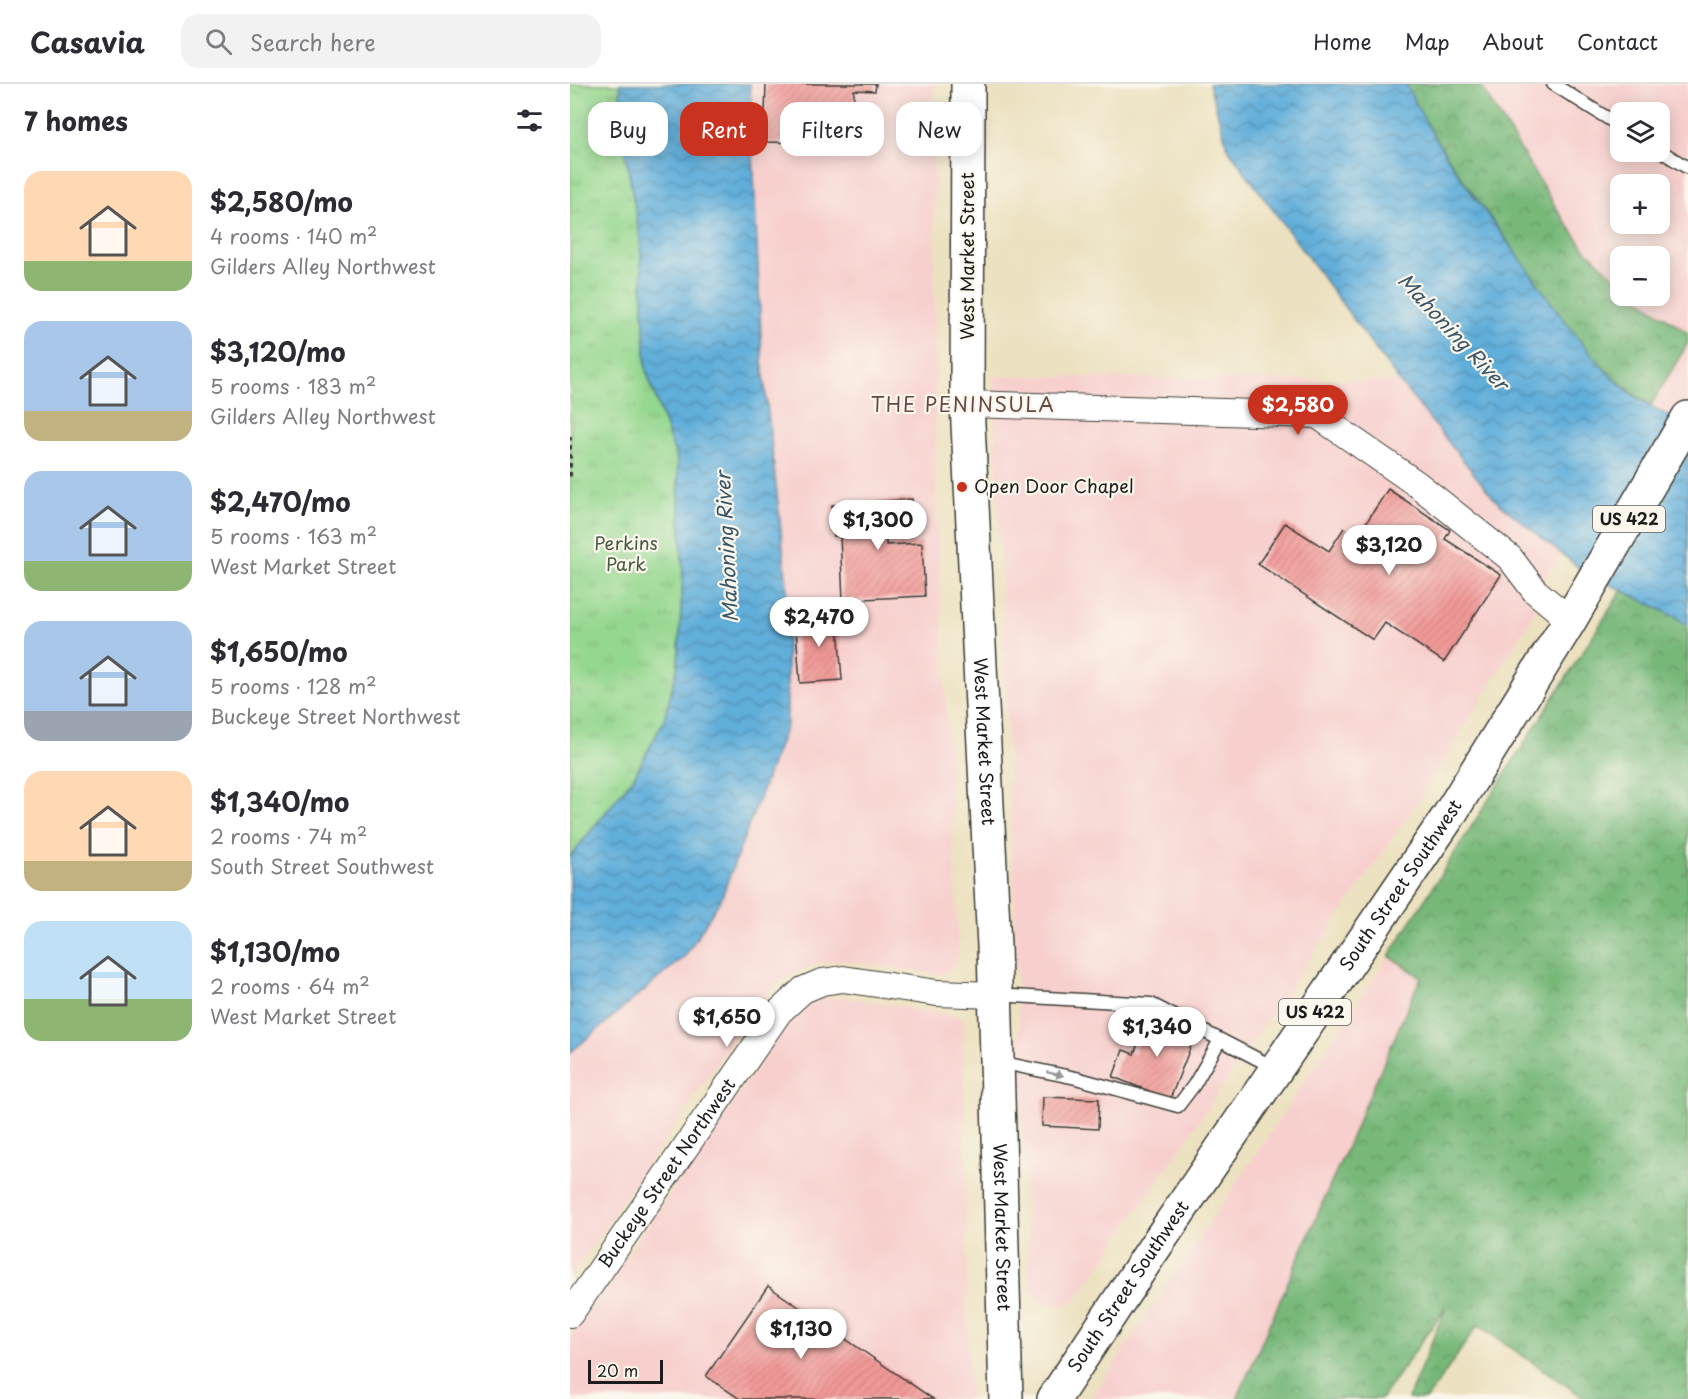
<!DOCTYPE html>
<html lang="en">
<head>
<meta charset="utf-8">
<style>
  :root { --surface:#fff; --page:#f2f2f3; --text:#2b2b33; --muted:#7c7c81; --line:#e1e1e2; --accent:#c8321e }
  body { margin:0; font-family:"Playpen Sans",sans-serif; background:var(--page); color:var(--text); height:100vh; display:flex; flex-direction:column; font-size:22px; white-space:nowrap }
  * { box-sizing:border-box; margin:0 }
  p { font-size:20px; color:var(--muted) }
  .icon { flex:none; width:33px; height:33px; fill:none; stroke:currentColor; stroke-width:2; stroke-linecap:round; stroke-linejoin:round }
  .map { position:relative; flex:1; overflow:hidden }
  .sheet { display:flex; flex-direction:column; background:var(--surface); width:570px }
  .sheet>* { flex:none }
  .guide { position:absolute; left:18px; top:18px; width:570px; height:54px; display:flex; gap:12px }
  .tools { position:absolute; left:1040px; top:18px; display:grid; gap:12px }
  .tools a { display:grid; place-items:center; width:60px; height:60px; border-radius:12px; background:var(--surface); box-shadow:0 3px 15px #0003; font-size:30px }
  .scale { position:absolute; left:18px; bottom:15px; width:75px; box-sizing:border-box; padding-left:6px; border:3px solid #1c1c1c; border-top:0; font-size:16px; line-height:21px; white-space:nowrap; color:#1c1c1c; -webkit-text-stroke:4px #fbf7ec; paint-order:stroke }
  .price { position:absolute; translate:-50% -51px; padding:0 14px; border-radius:21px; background:#fff; color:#222; font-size:20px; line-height:39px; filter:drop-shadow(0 2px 3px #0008) }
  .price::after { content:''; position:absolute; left:50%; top:36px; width:18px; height:14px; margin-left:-9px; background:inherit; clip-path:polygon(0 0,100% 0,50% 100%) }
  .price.active { background:var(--accent); color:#fff }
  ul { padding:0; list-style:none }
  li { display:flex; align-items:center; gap:18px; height:150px; padding:0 24px }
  li span { display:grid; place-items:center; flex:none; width:168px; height:120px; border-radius:18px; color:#555 }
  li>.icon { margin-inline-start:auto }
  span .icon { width:72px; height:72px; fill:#fffc; stroke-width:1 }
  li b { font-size:26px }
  h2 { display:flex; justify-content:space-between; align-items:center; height:72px; padding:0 24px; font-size:26px }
  .chip { padding:0 21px; border-radius:18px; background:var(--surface); box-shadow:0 3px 15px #0003; font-size:21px; line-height:54px }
  .chip.active { background:var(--accent); color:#fff }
  header { display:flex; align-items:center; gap:36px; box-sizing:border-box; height:84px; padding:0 30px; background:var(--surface); border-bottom:2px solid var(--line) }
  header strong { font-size:28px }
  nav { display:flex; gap:33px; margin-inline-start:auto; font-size:21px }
  .search { width:420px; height:54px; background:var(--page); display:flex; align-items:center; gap:15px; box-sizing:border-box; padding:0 21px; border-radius:18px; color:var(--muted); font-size:22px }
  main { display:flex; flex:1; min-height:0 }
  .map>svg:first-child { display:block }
</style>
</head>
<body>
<header>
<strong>Casavia</strong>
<div class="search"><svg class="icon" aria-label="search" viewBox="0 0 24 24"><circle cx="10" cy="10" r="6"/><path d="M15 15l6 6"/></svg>Search here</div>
<nav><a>Home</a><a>Map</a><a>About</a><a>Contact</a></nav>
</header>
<main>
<section class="sheet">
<h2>7 homes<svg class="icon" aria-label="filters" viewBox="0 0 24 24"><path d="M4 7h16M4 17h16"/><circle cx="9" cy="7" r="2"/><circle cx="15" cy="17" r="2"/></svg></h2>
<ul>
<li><span style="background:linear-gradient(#ffd9b3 75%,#8fb573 0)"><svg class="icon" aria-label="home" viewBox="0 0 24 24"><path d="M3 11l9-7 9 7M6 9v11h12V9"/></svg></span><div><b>$2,580/mo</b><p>4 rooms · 140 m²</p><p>Gilders Alley Northwest</p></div></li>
<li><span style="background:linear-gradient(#a9c7e8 75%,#c2b280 0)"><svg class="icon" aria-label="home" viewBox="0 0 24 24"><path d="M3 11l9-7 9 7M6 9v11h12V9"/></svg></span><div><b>$3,120/mo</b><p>5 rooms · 183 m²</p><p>Gilders Alley Northwest</p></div></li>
<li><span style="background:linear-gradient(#a9c7e8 75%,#8fb573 0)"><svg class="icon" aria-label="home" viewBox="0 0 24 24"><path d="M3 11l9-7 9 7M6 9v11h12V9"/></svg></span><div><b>$2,470/mo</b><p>5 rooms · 163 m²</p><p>West Market Street</p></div></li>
<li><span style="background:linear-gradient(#a9c7e8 75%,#9aa5b1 0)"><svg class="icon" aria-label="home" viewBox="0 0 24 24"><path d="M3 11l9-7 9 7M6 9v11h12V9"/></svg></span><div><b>$1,650/mo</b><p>5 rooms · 128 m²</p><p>Buckeye Street Northwest</p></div></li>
<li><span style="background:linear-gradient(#ffd9b3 75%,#c2b280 0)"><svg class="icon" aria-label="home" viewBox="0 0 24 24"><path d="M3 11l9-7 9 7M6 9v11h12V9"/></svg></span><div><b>$1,340/mo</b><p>2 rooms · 74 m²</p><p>South Street Southwest</p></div></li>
<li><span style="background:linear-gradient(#bfe0f5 65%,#8fb573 0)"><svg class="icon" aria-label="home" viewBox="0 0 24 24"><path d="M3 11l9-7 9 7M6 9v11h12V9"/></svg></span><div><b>$1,130/mo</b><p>2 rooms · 64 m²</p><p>West Market Street</p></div></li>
</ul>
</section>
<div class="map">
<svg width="1118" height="1315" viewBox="0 0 1118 1315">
  <defs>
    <pattern id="forest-crowns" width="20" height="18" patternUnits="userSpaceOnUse" patternTransform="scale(1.5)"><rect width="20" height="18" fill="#77b879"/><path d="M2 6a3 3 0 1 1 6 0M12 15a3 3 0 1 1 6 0" fill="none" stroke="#619562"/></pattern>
    <pattern id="park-tufts" width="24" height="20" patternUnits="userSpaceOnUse" patternTransform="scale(1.5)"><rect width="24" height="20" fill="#94d78e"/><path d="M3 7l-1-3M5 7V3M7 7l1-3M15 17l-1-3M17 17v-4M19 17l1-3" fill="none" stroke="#7fb87a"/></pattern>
    <pattern id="water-waves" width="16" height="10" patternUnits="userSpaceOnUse" patternTransform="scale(1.5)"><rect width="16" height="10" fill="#61aeda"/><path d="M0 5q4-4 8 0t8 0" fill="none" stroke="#4f8db0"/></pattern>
    <pattern id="building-hatch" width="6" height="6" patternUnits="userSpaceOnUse" patternTransform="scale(1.5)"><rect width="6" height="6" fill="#f19a98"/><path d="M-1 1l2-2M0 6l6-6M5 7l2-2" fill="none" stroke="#ce8482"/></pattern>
  </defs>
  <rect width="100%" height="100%" fill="#fbf7ec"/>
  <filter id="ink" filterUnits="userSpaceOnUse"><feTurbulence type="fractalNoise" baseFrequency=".0167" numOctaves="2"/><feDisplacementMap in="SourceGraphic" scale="12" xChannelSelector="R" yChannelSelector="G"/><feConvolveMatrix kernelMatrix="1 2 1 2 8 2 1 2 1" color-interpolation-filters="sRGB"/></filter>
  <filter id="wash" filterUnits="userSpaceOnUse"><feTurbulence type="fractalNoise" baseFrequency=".008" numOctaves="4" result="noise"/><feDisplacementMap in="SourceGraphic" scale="24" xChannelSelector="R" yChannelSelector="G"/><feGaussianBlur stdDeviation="1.35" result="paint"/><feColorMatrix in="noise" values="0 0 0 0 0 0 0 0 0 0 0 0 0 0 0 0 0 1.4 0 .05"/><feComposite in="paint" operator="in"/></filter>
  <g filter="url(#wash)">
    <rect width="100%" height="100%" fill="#ece1c0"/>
    <path fill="#f7d0ce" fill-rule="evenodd" d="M180,0H364L366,423L389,870L383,883L372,891L271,877L253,878L216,892L198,909L172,943L0,1194V970L116,871L217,640V501L192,270Z
      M836,0H1118V334L1114,340L1066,312ZM1050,28H1089V68H1050ZM1050,100H1089V140H1050ZM1050,172H1089V212H1050Z
      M423,292L829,297L926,417L990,469L972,501L978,506L857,704L506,1216L491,1222L480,1221L470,1216L461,1205L459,1194Z
      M819,872L851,893L667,1315H521Z
      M273,913L385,931L393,936L399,1315H0V1254L221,933L253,914Z"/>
    <path fill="url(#forest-crowns)" stroke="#4a6a4a" stroke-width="1.5" d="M836,0H910L990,130L1015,165L1050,198V212H1065L1118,249V259L1081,321C1023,288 984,222 946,169C907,115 864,60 836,0Z
      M1052,506L1106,533L1118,542V1315H1016L908,1241L857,1315H838L876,1223L811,1315H667L851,893L819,872Z"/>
    <path fill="url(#park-tufts)" stroke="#587a55" stroke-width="1.5" d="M0,0H50L51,42L70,153L76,286L107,375L113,489L108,581L94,636L64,693L0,773Z"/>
    <path fill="url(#water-waves)" stroke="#3e657b" stroke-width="1.5" d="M50,0H180L192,275L217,501V640L151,815L116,871L0,969V773L64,693L94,636L108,581L113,489L107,375L76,286L70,153L51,42Z
      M639,0H836C867,67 916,128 959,187C989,228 1024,283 1066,313C1082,324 1101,332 1118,342V542L1106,533L1013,487L926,417L829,297L658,65Z"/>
    <g id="blocks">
      <path fill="url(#building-hatch)" d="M196,0H306L305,7L284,6L283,44L245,43L244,59L194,58Z
        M818,405L880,446L875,455L931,491L874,578L815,539L803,556L688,480L715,439L759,467L774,444L787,453Z
        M342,415L344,448L316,449V461L352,459L355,512L273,516L270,452H264L262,421Z
        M267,528L272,596L230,599L225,531Z
        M579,931L626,949L600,1015L543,993L553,966L564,970Z
        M473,1013L529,1015L528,1045L472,1042Z
        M198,1202L363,1315H170L136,1292Z"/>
    </g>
  </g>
  <g filter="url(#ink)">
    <use href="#blocks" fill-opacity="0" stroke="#3b3a35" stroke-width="1.5"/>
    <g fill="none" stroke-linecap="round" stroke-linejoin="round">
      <defs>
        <path id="service" d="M983,0L1050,42
          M1089,66L1118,84
          M426,911L581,920L705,984
          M429,978L506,994L608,1022L624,1001L650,956"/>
        <g id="minor">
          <path d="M397,320L747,331L847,400L940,474L965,507L1000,536"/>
          <path id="s1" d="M0,1230L209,928L233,906L252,898L273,895L367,909L424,911"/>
        </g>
        <g id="primary">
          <path id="s2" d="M398,0L397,320L424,862L436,1315"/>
          <path id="s3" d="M484,1315L580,1170L878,733L1000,536L1118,334"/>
        </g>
      </defs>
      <use href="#service" stroke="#3b3a35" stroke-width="15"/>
      <use href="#minor" stroke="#3b3a35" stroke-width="28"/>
      <use href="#primary" stroke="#3b3a35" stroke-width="36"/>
      <path stroke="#3b3a35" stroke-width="4" stroke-dasharray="4.5 4.5" stroke-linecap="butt" d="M0,352V396"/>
      <use href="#service" stroke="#fff" stroke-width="12"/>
      <use href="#minor" stroke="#fff" stroke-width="26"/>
      <use href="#primary" stroke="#fff" stroke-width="33"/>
    </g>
    <defs><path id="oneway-solid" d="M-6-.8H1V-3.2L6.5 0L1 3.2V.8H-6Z" transform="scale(1.5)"/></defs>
    <use fill="#999" href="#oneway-solid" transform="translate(485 990) rotate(12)"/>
  </g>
  <circle fill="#c8321e" stroke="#fbf7ec" stroke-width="2" cx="392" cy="403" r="6"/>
  <g text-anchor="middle" stroke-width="4.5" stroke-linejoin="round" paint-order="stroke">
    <g fill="#fbf7ec" stroke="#5f5e5a" stroke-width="1.5">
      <rect x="1023" y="422" width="72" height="26" rx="4.5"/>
      <rect x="709" y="915" width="72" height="26" rx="4.5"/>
    </g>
    <g font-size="16" font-weight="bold" fill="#1c1c1c">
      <text x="1059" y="441">US 422</text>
      <text x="745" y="934">US 422</text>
    </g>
    <g font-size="18" fill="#1c1c1c" stroke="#fbf7ec">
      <text transform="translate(398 172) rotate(-90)" y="6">West Market Street</text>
      <text dy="6" stroke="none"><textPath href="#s2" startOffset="658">West Market Street</textPath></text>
      <text dy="6" stroke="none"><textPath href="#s3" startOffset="620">South Street Southwest</textPath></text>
      <text dy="6" stroke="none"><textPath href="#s1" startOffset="171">Buckeye Street Northwest</textPath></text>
      <text dy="6" stroke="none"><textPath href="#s2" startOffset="1144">West Market Street</textPath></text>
      <text dy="6" stroke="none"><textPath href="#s3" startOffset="135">South Street Southwest</textPath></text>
    </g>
    <g font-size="18" fill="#1c1c1c" stroke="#fbf7ec" text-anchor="start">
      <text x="404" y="409">Open Door Chapel</text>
    </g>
    <g font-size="18" fill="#465d44" stroke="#fbf7ec">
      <text x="56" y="466">Perkins<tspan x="56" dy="21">Park</tspan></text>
    </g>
    <g font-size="20" font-style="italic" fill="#385668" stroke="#fbf7ec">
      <text transform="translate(883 248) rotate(47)" y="7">Mahoning River</text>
      <text transform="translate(157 463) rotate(-93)" y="7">Mahoning River</text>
    </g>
    <g font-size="20" letter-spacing="1.5" fill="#674847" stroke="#fbf7ec">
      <text x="393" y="328">THE PENINSULA</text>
    </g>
  </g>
</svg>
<div class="tools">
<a><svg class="icon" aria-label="layers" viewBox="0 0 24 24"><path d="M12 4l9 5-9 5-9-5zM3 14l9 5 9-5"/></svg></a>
<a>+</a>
<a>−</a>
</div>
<div class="scale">20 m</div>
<b class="price active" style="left:728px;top:352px">$2,580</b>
<b class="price" style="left:308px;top:467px">$1,300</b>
<b class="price" style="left:819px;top:492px">$3,120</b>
<b class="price" style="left:249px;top:564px">$2,470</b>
<b class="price" style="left:157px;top:964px">$1,650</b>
<b class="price" style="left:587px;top:974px">$1,340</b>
<b class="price" style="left:231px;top:1276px">$1,130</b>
<div class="guide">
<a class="chip">Buy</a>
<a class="chip active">Rent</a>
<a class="chip">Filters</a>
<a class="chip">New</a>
</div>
</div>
</main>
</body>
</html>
